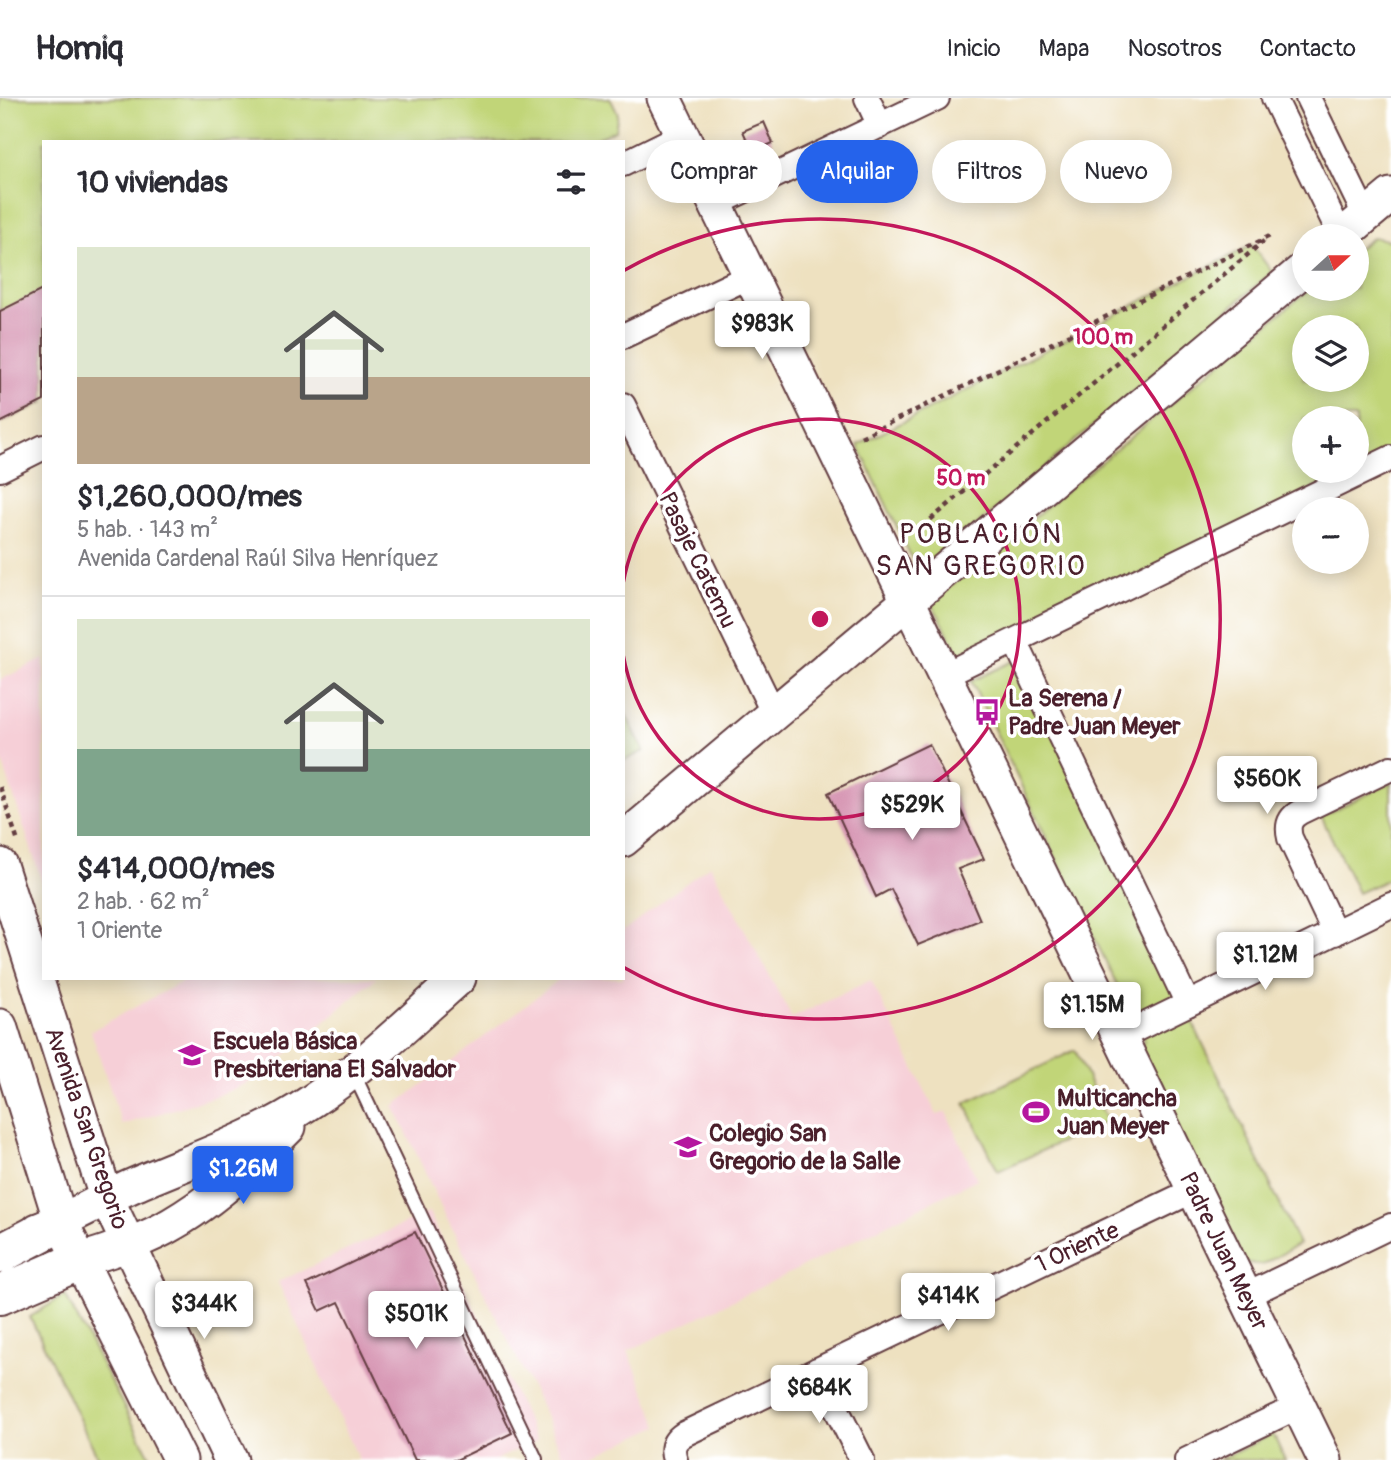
<!DOCTYPE html>
<html lang="es">
<head>
<meta charset="utf-8">
<style>
  :root { --surface:#fff; --page:#f2f2f3; --text:#2b2b33; --muted:#7c7c81; --line:#e1e1e2; --accent:#2563eb }
  body { margin:0; font-family:Pangolin,sans-serif; background:var(--page); color:var(--text); height:100vh; display:flex; flex-direction:column; font-size:26px; white-space:nowrap }
  * { box-sizing:border-box; margin:0 }
  p { font-size:23px; color:var(--muted) }
  .icon { flex:none; width:38px; height:38px; fill:none; stroke:currentColor; stroke-width:2; stroke-linecap:round; stroke-linejoin:round }
  .map { position:relative; flex:1; overflow:hidden }
  .sheet { position:absolute; left:42px; top:42px; width:583px; height:840px; display:flex; flex-direction:column; background:var(--surface); border-radius:0px; box-shadow:0 4px 18px #0003 }
  .sheet>* { flex:none }
  .guide { position:absolute; left:646px; top:42px; width:639px; height:63px; display:flex; gap:14px }
  .needle { width:46px; rotate:69deg }
  .controls { position:absolute; left:1292px; top:126px; display:grid; gap:14px }
  .controls a { display:grid; place-items:center; width:77px; height:77px; border-radius:50%; background:var(--surface); box-shadow:0 4px 18px #0003; font-size:35px }
  .price { position:absolute; translate:-50% -60px; padding:0 16px; border-radius:7px; background:#fff; color:#222; font-size:23px; line-height:46px; filter:drop-shadow(0 2px 4px #0008) }
  .price::after { content:''; position:absolute; left:50%; top:42px; width:21px; height:16px; margin-left:-10px; background:inherit; clip-path:polygon(0 0,100% 0,50% 100%) }
  .price.current { background:var(--accent); color:#fff }
  ul { padding:0; list-style:none }
  li { display:grid; align-content:center; gap:14px; height:371px; padding:0 35px }
  li+li { border-top:2px solid var(--line) }
  li span { display:grid; place-items:center; height:217px; border-radius:0px; color:#555 }
  li>.icon { margin-inline-start:auto }
  span .icon { width:126px; height:126px; fill:#fffc; stroke-width:1 }
  li b { font-size:30px }
  h2 { display:flex; justify-content:space-between; align-items:center; height:84px; padding:0 35px; font-size:30px }
  .tag { padding:0 24px; border-radius:32px; background:var(--surface); box-shadow:0 4px 18px #0003; font-size:24px; line-height:63px }
  .tag.current { background:var(--accent); color:#fff }
  header { display:flex; align-items:center; gap:42px; box-sizing:border-box; height:98px; padding:0 35px; background:var(--surface); border-bottom:2px solid var(--line) }
  header strong { font-size:33px }
  nav { display:flex; gap:38px; margin-inline-start:auto; font-size:24px }
  .map>svg:first-child { display:block }
</style>
</head>
<body>
<header>
<strong>Homiq</strong>
<nav><a>Inicio</a><a>Mapa</a><a>Nosotros</a><a>Contacto</a></nav>
</header>
<div class="map">
<svg width="1391" height="1362" viewBox="0 0 1391 1362">
  <rect width="100%" height="100%" fill="#fff"/>
  <filter id="ink" filterUnits="userSpaceOnUse"><feTurbulence type="fractalNoise" baseFrequency=".0143" numOctaves="2"/><feDisplacementMap in="SourceGraphic" scale="14" xChannelSelector="R" yChannelSelector="G"/><feConvolveMatrix kernelMatrix="1 2 1 2 8 2 1 2 1" color-interpolation-filters="sRGB"/></filter>
  <filter id="wash" filterUnits="userSpaceOnUse"><feTurbulence type="fractalNoise" baseFrequency=".00686" numOctaves="4" result="noise"/><feDisplacementMap in="SourceGraphic" scale="28" xChannelSelector="R" yChannelSelector="G"/><feGaussianBlur stdDeviation="1.57" result="paint"/><feColorMatrix in="noise" values="0 0 0 0 0 0 0 0 0 0 0 0 0 0 0 0 0 1.4 0 .05"/><feComposite in="paint" operator="in"/></filter>
  <g filter="url(#wash)">
    <rect width="100%" height="100%" fill="#eee1c0"/>
    <path fill="#f6cfd7" d="M44,561V790L0,657V582Z
      M710,767L792,920L871,882L937,1017L946,1014L977,1081L798,1171L628,1253L659,1328L586,1362H565L539,1304L447,1121L394,1008L561,880H623V833Z
      M189,880H376L257,981L217,998L122,1027L91,933Z
      M429,1114L537,1343L495,1362H359L278,1184Z"/>
    <path fill="#c1d578" stroke="#867a52" stroke-width="2" fill-rule="evenodd" d="M0,0H610L618,16L615,32L590,44H44V304L0,325Z
      M1373,139L1391,143V353L1356,370V320H1304V373H1351L962,563L939,518L930,505L1310,191H1356V152ZM1304,229H1356V282H1304Z
      M1252,147L1272,174L935,463L921,465L913,463L858,347Z
      M1018,561L1299,1146L1262,1167L1244,1164L1137,953L1144,943L971,583Z
      M623,611L644,653L623,663Z
      M1391,685V780L1358,795L1321,718Z
      M1075,952L1107,1023L998,1073L965,1005Z
      M65,1197L152,1362H99L30,1219Z
      M1273,1336L1285,1362H1219Z"/>
    <g id="blocks">
      <path fill="#d593b1" d="M764,24L773,45L752,54L743,33Z
        M44,191V303L0,325V213Z
        M929,646L984,761L958,771L980,822L918,847L891,791L876,799L828,695Z
        M415,1134L512,1335L456,1362H415L339,1204L320,1213L307,1186Z"/>
    </g>
  </g>
  <g filter="url(#ink)">
    <use href="#blocks" fill-opacity="0" stroke="#633c41" stroke-width="2"/>
    <g fill="none" stroke-linecap="round" stroke-linejoin="round">
      <defs>
        <path id="lane" d="M353,974L536,1361L534,1362"/>
        <path id="street" d="M867,0L880,28
          M1274,0L1341,138
          M1308,0L1366,119
          M623,66L682,37
          M716,106L937,0
          M623,238L750,178
          M623,307L774,616
          M0,371L44,349
          M1015,543L1188,906
          M944,577L1391,360
          M1335,835L1290,740C1287,728 1289,720 1300,714L1391,670
          M1120,939L1391,807
          M1245,1198L1391,1128
          M817,1272L862,1362
          M675,1362C671,1350 673,1343 684,1336L1194,1092
          M1187,1362L1299,1308"/>
        <path id="secondary" d="M664,0L1325,1362
          M1342,138L1391,97
          M623,742L1304,171
          M0,767L106,1099L231,1362
          M0,928L61,1124L180,1362
          M38,1132C72,1120 102,1101 134,1087C194,1061 258,1040 312,1003C365,968 411,922 459,880
          M81,1162C112,1152 144,1143 172,1126C214,1102 255,1064 289,1029"/>
        <path id="highway" d="M0,1156L61,1124
          M0,1197L81,1162"/>
      </defs>
      <use href="#lane" stroke="#633c41" stroke-width="16"/>
      <use href="#street" stroke="#633c41" stroke-width="28"/>
      <use href="#secondary" stroke="#633c41" stroke-width="37"/>
      <use href="#highway" stroke="#633c41" stroke-width="42"/>
      <path stroke="#633c41" stroke-width="4.5" stroke-dasharray="5 5" stroke-linecap="butt" d="M861,339L1270,138
        M923,428L1264,143
        M0,689L18,744"/>
      <use href="#lane" stroke="#fff" stroke-width="12"/>
      <use href="#street" stroke="#fff" stroke-width="24"/>
      <use href="#secondary" stroke="#fff" stroke-width="33"/>
      <use href="#highway" stroke="#fff" stroke-width="38"/>
    </g>
  </g>
  <g fill="none" stroke="#c2185b" stroke-width="3.5">
    <path d="M623 486A200 200 0 1 1 623 556"/>
    <path d="M623 173A400 400 0 1 1 623 869"/>
  </g>
  <defs>
    <symbol id="bus-bare" viewBox="-9 -9 18 18"><path d="M-5-6H5V4H4V6H2V4H-2V6H-4V4H-5ZM-3.5-4V0h7V-4ZM-3.5 1.2v1.5H-2V1.2ZM2 1.2v1.5H3.5V1.2Z" fill="#b5179e" stroke="#fff" stroke-width="2.5" paint-order="stroke"/></symbol>
    <symbol id="school-bare" viewBox="-9 -9 18 18"><path d="M0-5L7-2L0 1L-7-2ZM-4 1L0 2.5L4 1V4Q0 6-4 4Z" fill="#b5179e" stroke="#fff" stroke-width="2.5" paint-order="stroke"/></symbol>
    <symbol id="stadium-bare" viewBox="-9 -9 18 18"><path d="M0-5a6.5 5 0 1 0 0 10a6.5 5 0 1 0 0-10ZM-3.5-1.8h7v3.6h-7Z" fill="#b5179e" stroke="#fff" stroke-width="2.5" paint-order="stroke"/></symbol>
  </defs>
  <g fill-rule="evenodd">
    <use href="#bus-bare" x="968" y="595" width="38" height="38"/>
    <use href="#school-bare" x="173" y="938" width="38" height="38"/>
    <use href="#stadium-bare" x="1017" y="995" width="38" height="38"/>
    <use href="#school-bare" x="669" y="1030" width="38" height="38"/>
  </g>
  <g text-anchor="middle" stroke-width="7" stroke-linejoin="round" paint-order="stroke">
    <g font-size="24" fill="#4a1f2b" stroke="#fff">
      <text transform="translate(698 462) rotate(64)" y="8">Pasaje Catemu</text>
      <text transform="translate(87 1030) rotate(71)" y="8">Avenida San Gregorio</text>
      <text transform="translate(1077 1149) rotate(-25)" y="8">1 Oriente</text>
      <text transform="translate(1224 1153) rotate(64)" y="8">Padre Juan Meyer</text>
    </g>
    <g font-size="24" font-weight="bold" fill="#4a1f2b" stroke="#fff" text-anchor="start">
      <text x="1008" y="608">La Serena /<tspan x="1008" dy="28">Padre Juan Meyer</tspan></text>
      <text x="213" y="951">Escuela Básica<tspan x="213" dy="28">Presbiteriana El Salvador</tspan></text>
      <text x="1057" y="1008">Multicancha<tspan x="1057" dy="28">Juan Meyer</tspan></text>
      <text x="709" y="1043">Colegio San<tspan x="709" dy="28">Gregorio de la Salle</tspan></text>
    </g>
    <g font-size="28" letter-spacing="2" fill="#4a1f2b" stroke="#fff">
      <text x="981" y="445">POBLACIÓN<tspan x="981" dy="32">SAN GREGORIO</tspan></text>
    </g>
  </g>
  <circle cx="820" cy="521" r="10" fill="#c2185b" stroke="#fff" stroke-width="3.5"/>
  <g font-size="21" text-anchor="middle" font-weight="bold" fill="#c2185b" stroke="#fff" stroke-width="7" stroke-linejoin="round" paint-order="stroke">
    <text x="1103" y="246">100 m</text>
    <text x="961" y="387">50 m</text>
  </g>
</svg>
<div class="controls">
<a><svg class="needle" viewBox="-14 -14 28 28"><path d="M0-13l5 13h-10z" fill="#e53935"/><path d="M0 13l5-13h-10z" fill="#7c7c81"/></svg></a>
<a><svg class="icon" aria-label="layers" viewBox="0 0 24 24"><path d="M12 4l9 5-9 5-9-5zM3 14l9 5 9-5"/></svg></a>
<a>+</a>
<a>−</a>
</div>
<b class="price" style="left:762px;top:263px">$983K</b>
<b class="price" style="left:1267px;top:718px">$560K</b>
<b class="price" style="left:912px;top:744px">$529K</b>
<b class="price" style="left:1265px;top:894px">$1.12M</b>
<b class="price" style="left:1092px;top:944px">$1.15M</b>
<b class="price current" style="left:243px;top:1108px">$1.26M</b>
<b class="price" style="left:948px;top:1235px">$414K</b>
<b class="price" style="left:204px;top:1243px">$344K</b>
<b class="price" style="left:416px;top:1253px">$501K</b>
<b class="price" style="left:819px;top:1327px">$684K</b>
<div class="guide">
<a class="tag">Comprar</a>
<a class="tag current">Alquilar</a>
<a class="tag">Filtros</a>
<a class="tag">Nuevo</a>
</div>
<section class="sheet">
<h2>10 viviendas<svg class="icon" aria-label="filters" viewBox="0 0 24 24"><path d="M4 7h16M4 17h16"/><circle cx="9" cy="7" r="2"/><circle cx="15" cy="17" r="2"/></svg></h2>
<ul>
<li><span style="background:linear-gradient(#dfe7d0 60%,#b9a48a 0)"><svg class="icon" aria-label="home" viewBox="0 0 24 24"><path d="M3 11l9-7 9 7M6 9v11h12V9"/></svg></span><div><b>$1,260,000/mes</b><p>5 hab. · 143 m²</p><p>Avenida Cardenal Raúl Silva Henríquez</p></div></li>
<li><span style="background:linear-gradient(#dfe7d0 60%,#7fa58c 0)"><svg class="icon" aria-label="home" viewBox="0 0 24 24"><path d="M3 11l9-7 9 7M6 9v11h12V9"/></svg></span><div><b>$414,000/mes</b><p>2 hab. · 62 m²</p><p>1 Oriente</p></div></li>
</ul>
</section>
</div>
</body>
</html>
